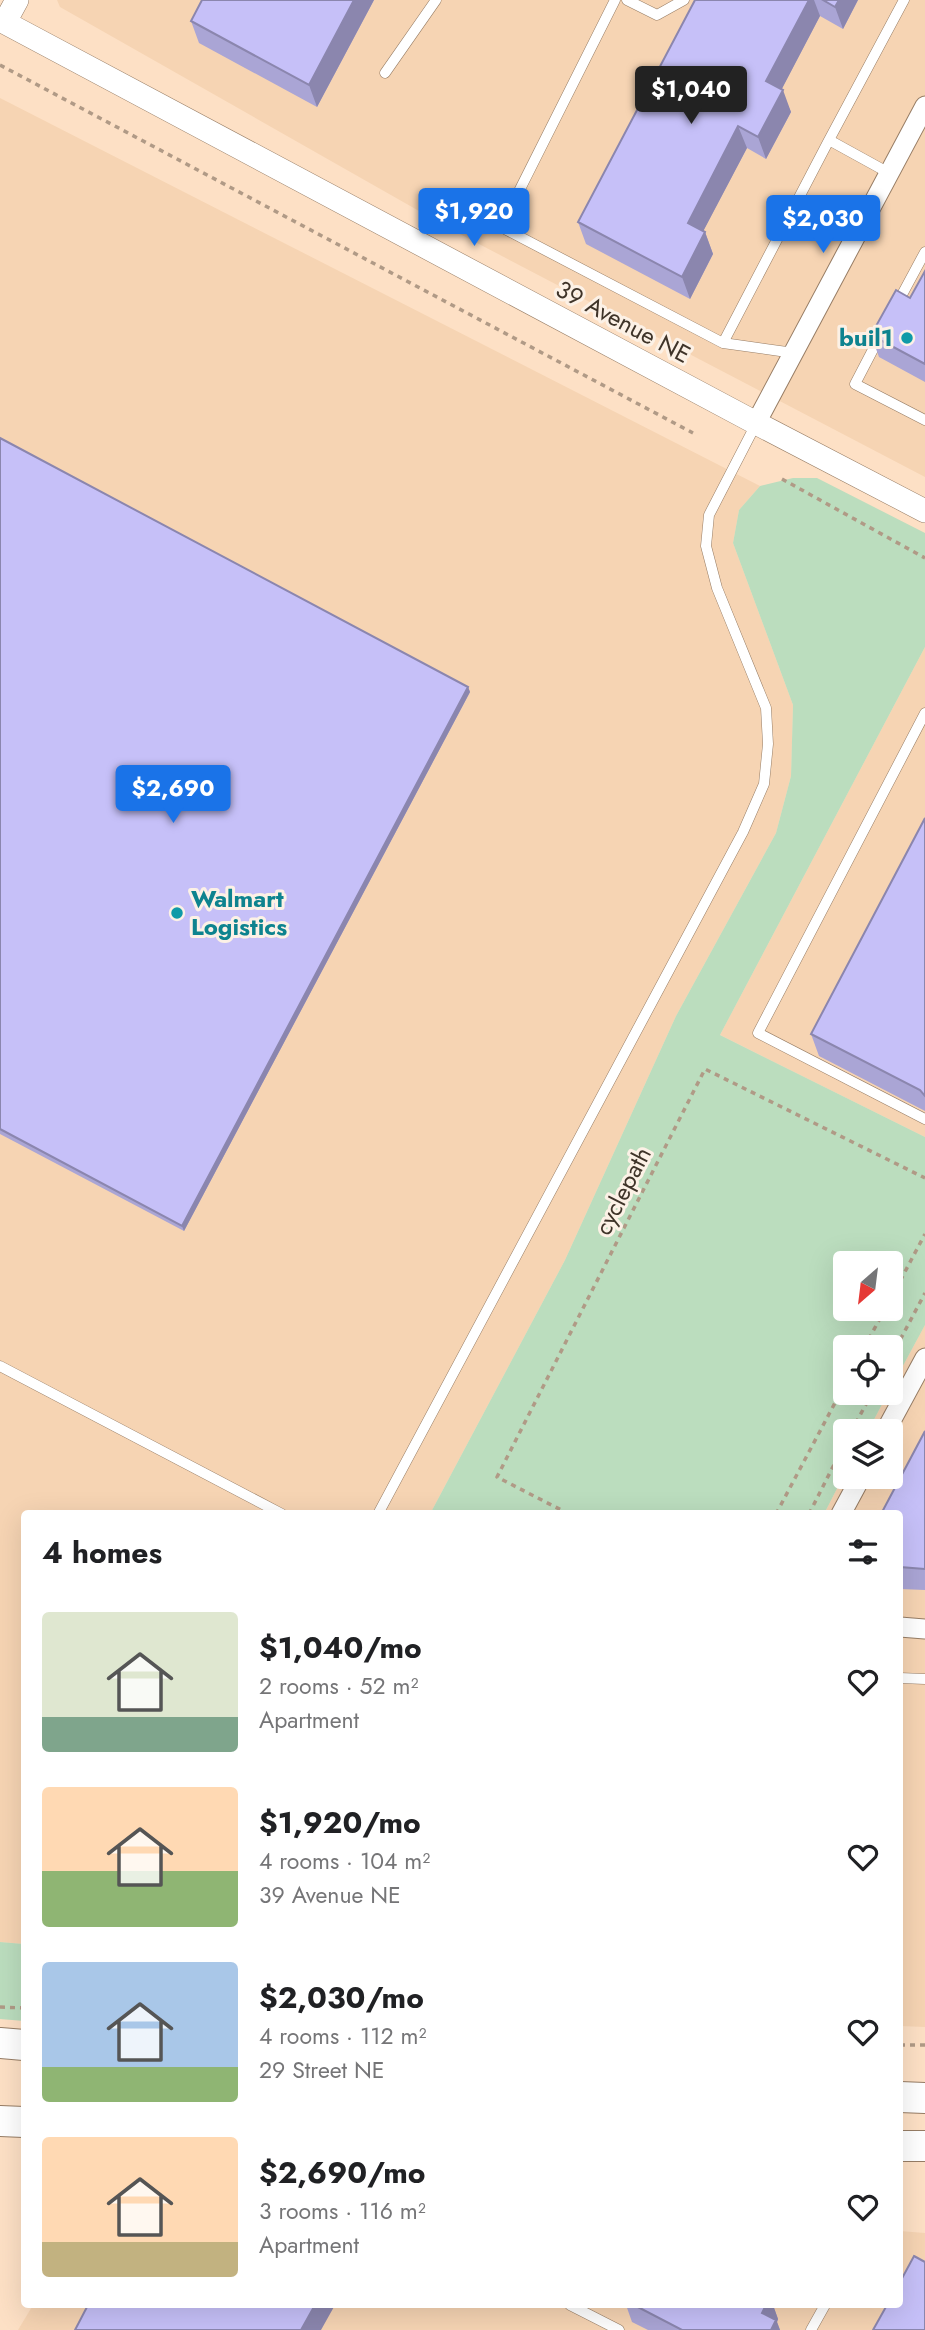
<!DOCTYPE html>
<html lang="en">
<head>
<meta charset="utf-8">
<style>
  :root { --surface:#fff; --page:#f6f6f6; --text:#202124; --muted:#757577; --accent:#1a73e8 }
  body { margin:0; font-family:Jost,sans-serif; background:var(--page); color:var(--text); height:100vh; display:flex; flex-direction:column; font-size:26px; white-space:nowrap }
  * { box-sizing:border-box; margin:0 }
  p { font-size:23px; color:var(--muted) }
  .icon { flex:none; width:38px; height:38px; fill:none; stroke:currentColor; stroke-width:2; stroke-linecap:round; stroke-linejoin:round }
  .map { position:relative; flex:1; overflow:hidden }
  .side { position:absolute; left:21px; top:1510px; width:882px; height:798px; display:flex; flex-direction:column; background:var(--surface); border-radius:7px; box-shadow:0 7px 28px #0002 }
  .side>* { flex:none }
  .needle { width:46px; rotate:208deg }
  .buttons { position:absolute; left:833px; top:1251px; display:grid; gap:14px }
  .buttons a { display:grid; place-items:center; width:70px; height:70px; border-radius:7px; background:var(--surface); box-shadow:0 7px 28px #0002; font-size:35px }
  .price { position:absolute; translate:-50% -60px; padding:0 16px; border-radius:7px; background:var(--accent); color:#fff; font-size:23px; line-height:46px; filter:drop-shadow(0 2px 4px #0008) }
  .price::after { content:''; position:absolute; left:50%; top:42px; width:21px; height:16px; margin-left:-10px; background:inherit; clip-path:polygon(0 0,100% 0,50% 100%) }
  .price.selected { background:#222; color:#fff }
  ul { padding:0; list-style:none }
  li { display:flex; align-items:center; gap:21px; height:175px; padding:0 21px }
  li span { display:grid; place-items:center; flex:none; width:196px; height:140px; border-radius:7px; color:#555 }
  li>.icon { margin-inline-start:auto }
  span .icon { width:84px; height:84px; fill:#fffc; stroke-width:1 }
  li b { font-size:30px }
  h2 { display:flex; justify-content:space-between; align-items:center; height:84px; padding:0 21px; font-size:30px }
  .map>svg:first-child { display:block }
</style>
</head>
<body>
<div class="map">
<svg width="925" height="2330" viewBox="0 0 925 2330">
  <rect width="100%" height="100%" fill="#fde0c5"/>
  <path fill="#f6d4b3" d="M57,0H925V477L456,232L60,7Z
    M0,98L760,486L739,510L733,543L793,705L791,776L776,833L676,1016L565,1260L430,1514H24V1944L0,1942Z
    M925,647V1137L720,1035Z
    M925,1325V2027L900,2026V1514H824L845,1473V1477H891V1432L868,1431L888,1393H891V1388Z
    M900,2231L925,2233V2330H18L33,2305H900Z"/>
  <path fill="#bbddbe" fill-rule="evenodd" d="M793,478H817L925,533V647L720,1035L925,1137V1325L891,1388V1348H845V1393H888L868,1431L845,1432V1473L824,1514H430L565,1260L676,1016L776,833L791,776L793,705L733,543L739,510L760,486ZM845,1264H891V1309H845Z
    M0,1942L24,1944V2021L0,2019Z"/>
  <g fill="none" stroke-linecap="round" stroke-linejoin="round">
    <defs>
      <path id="service" d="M615,0L501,227L723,343L829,140
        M627,0L657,15L684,0
        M385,73L436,0
        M889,173L829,140L904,0
        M897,304L925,252
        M880,336L855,384L925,420
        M723,343L794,353
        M925,713L758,1033L925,1119
        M0,1366L282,1514
        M378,1514L743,832L764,784L768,744L766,708L717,588L706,546L709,515L756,424
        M900,1678L925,1679
        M570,2305L619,2330
        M811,2330L825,2305"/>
      <path id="minor" d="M756,423L925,106
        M885,1432L925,1358
        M841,1514L861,1477
        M900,1627L925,1629"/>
      <path id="tertiary" d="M0,20L756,423L925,511
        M5,22L17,0"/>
      <path id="primary" d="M0,2043L24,2045
        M900,2097L925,2098
        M0,2121L24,2122
        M900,2146H925"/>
    </defs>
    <use href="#service" stroke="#977d65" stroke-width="11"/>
    <use href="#minor" stroke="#977d65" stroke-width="21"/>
    <use href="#tertiary" stroke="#977d65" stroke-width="24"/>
    <use href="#primary" stroke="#977d65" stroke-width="32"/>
    <path stroke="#b09a86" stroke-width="3.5" stroke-dasharray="5 5" stroke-linecap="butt" d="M0,65L693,433
      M782,479L925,558
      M891,1298L925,1234
      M864,1348L885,1309
      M891,1357L925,1293
      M851,1432L872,1393
      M569,1514L497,1477L705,1069L925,1178
      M776,1514L845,1384
      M809,1514L845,1443
      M0,2007L24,2008
      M900,2045H925"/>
    <use href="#service" stroke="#fff" stroke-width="10"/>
    <use href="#minor" stroke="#fff" stroke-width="19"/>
    <use href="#tertiary" stroke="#fff" stroke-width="23"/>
    <use href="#primary" stroke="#fff" stroke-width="30"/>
  </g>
  <path fill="#aaa5d5" d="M374,0L317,107L199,43L191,21Z
    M695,0H858L843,29L820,16L781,90L791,112L766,159L747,148L703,231L705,232L713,254L690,299L586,244L578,222Z
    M925,271V382L879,357L871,335L910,298Z
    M0,438L468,687L470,692L184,1231L0,1134Z
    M925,818V1111L819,1056L811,1034Z
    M925,1431V1590L900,1589V1514Z
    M626,2305H773L778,2319L777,2322L780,2330H648L632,2322Z"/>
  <path fill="#8b86ae" d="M354,0H374L317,107L309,85Z
    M809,0H814L820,16L774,104L766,81Z
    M839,0H858L843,29L835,7Z
    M783,90L791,112L766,159L758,137Z
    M738,126L747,148L696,245L688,223Z
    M705,232L713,254L690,299L682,277Z
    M468,687L470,692L184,1231L182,1226Z
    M315,2305H335L321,2330H301Z
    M766,2305H773L778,2319L777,2322L780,2330H768L762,2313Z"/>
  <path fill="#c6c0f8" stroke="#8b86ae" stroke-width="2" d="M202,0H354L309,85L191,21Z
    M695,0H809L766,81L783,90L758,137L738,126L688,223L705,232L682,277L578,222Z
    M823,0H839L835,7Z
    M925,271V364L871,335L896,290L910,298Z
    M0,438L468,687L182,1226L0,1129Z
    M925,818V1096L920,1090L811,1034Z
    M925,1431V1569L900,1567V1514H881Z
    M914,2256L925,2262V2330H873L887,2305H900V2282Z
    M88,2305H315L301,2330H75Z
    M634,2305H766L762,2313L776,2320L771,2330H682Z"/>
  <g fill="#0f9aa8" stroke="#fcf1e6" stroke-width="2.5">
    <circle cx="907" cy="338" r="7"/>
    <circle cx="177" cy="913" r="7"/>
  </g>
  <g text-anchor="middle" stroke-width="6" stroke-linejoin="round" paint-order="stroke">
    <g font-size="24" fill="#3f3429" stroke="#fcf1e6">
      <text transform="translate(623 322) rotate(28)" y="8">39 Avenue NE</text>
      <text transform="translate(623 1191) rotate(-63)" y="8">cyclepath</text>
    </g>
    <g font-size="24" font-weight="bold" fill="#0d838f" stroke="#fcf1e6" text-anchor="end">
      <text x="893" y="346">buil1</text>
      <text x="191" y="907" text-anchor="start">Walmart<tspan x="191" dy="28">Logistics</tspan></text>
    </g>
  </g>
</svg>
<div class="buttons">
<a><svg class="needle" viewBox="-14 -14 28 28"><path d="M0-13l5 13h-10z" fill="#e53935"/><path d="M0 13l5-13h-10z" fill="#757577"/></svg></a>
<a><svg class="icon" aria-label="locate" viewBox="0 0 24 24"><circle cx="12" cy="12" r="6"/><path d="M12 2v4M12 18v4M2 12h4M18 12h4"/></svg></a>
<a><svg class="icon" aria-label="layers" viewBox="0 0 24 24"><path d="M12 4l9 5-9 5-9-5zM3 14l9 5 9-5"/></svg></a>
</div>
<b class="price selected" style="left:691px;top:126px">$1,040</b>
<b class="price" style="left:474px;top:248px">$1,920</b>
<b class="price" style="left:823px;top:255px">$2,030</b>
<b class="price" style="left:173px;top:825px">$2,690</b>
<section class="side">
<h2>4 homes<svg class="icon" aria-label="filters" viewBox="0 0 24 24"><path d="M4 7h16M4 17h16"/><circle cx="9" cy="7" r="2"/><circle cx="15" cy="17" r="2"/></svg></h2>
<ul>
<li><span style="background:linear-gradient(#dfe7d0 75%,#7fa58c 0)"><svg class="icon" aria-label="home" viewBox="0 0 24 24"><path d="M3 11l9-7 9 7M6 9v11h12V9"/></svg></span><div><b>$1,040/mo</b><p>2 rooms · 52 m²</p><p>Apartment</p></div><svg class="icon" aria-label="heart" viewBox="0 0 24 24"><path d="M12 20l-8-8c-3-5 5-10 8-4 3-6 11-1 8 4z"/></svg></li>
<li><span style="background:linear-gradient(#ffd9b3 60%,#8fb573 0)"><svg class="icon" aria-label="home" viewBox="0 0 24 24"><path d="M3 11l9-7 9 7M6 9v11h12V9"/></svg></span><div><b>$1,920/mo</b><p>4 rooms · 104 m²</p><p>39 Avenue NE</p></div><svg class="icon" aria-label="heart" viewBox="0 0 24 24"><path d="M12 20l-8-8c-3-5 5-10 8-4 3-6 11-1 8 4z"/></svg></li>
<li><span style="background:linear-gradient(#a9c7e8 75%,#8fb573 0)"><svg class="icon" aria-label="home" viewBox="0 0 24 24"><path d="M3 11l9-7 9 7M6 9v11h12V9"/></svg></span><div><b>$2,030/mo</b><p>4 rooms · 112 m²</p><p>29 Street NE</p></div><svg class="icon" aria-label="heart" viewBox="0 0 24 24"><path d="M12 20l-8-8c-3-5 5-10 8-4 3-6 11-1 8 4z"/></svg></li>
<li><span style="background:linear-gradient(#ffd9b3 75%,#c2b280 0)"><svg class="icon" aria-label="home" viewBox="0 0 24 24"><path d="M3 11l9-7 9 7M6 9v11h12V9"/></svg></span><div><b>$2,690/mo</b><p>3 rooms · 116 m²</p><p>Apartment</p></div><svg class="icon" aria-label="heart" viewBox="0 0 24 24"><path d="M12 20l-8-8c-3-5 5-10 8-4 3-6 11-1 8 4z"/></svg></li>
</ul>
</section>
</div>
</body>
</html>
